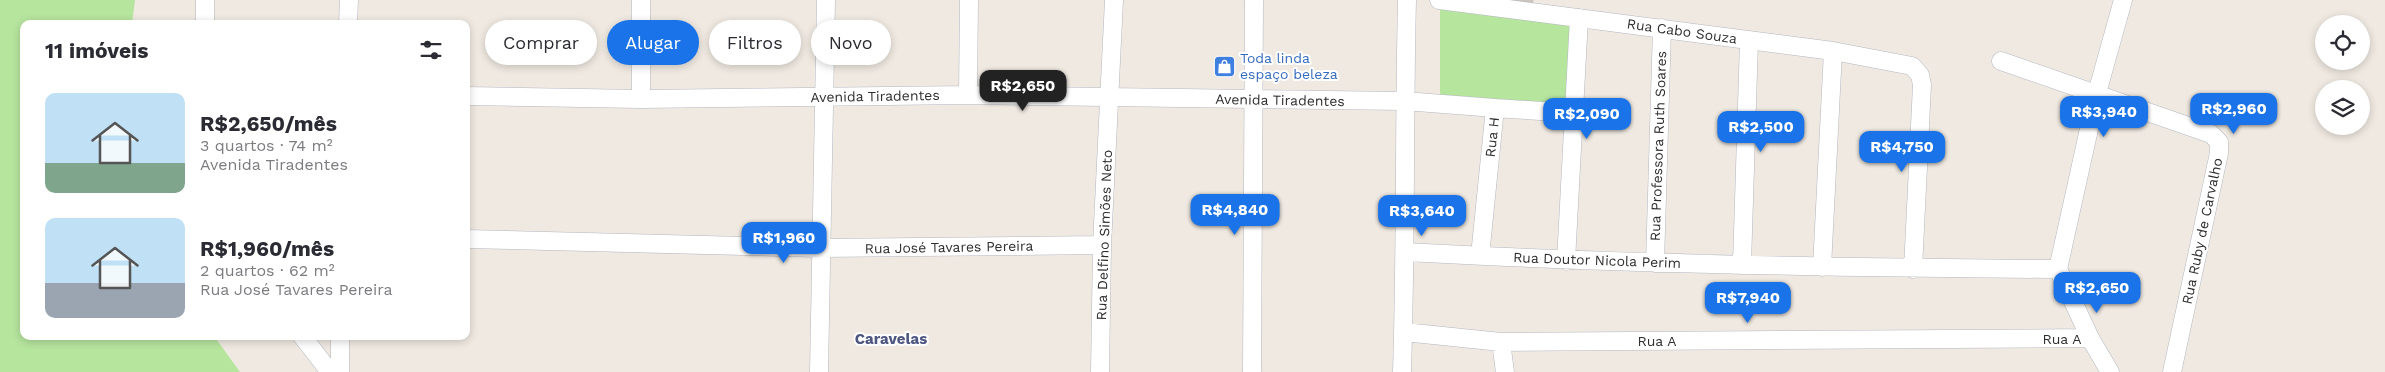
<!DOCTYPE html>
<html lang="pt">
<head>
<meta charset="utf-8">
<style>
  :root { --surface:#fff; --page:#f7f7f7; --text:#2b2b33; --muted:#7c7c81; --accent:#1a73e8 }
  body { margin:0; font-family:"Work Sans",sans-serif; background:var(--page); color:var(--text); height:100vh; display:flex; flex-direction:column; font-size:19px; white-space:nowrap }
  * { box-sizing:border-box; margin:0 }
  p { font-size:16px; color:var(--muted) }
  .icon { flex:none; width:28px; height:28px; fill:none; stroke:currentColor; stroke-width:2; stroke-linecap:round; stroke-linejoin:round }
  .map { position:relative; flex:1; overflow:hidden }
  .sheet { position:absolute; left:20px; top:20px; width:450px; height:320px; display:flex; flex-direction:column; background:var(--surface); border-radius:10px; box-shadow:0 2px 8px #0003 }
  .sheet>* { flex:none }
  .guide { position:absolute; left:485px; top:20px; width:475px; height:45px; display:flex; gap:10px }
  .tools { position:absolute; left:2315px; top:15px; display:grid; gap:10px }
  .tools a { display:grid; place-items:center; width:55px; height:55px; border-radius:50%; background:var(--surface); box-shadow:0 2px 8px #0003; font-size:25px }
  .price { position:absolute; translate:-50% -42px; padding:0 11px; border-radius:10px; background:var(--accent); color:#fff; font-size:16px; line-height:32px; filter:drop-shadow(0 1px 2px #0008) }
  .price::after { content:''; position:absolute; left:50%; top:30px; width:15px; height:11px; margin-left:-8px; background:inherit; clip-path:polygon(0 0,100% 0,50% 100%) }
  .price.on { background:#222; color:#fff }
  ul { padding:0; list-style:none }
  li { display:flex; align-items:center; gap:15px; height:125px; padding:0 25px }
  li span { display:grid; place-items:center; flex:none; width:140px; height:100px; border-radius:10px; color:#555 }
  li>.icon { margin-inline-start:auto }
  span .icon { width:60px; height:60px; fill:#fffc; stroke-width:1 }
  li b { font-size:21px }
  h2 { display:flex; justify-content:space-between; align-items:center; height:60px; padding:0 25px; font-size:21px }
  .tag { padding:0 18px; border-radius:22px; background:var(--surface); box-shadow:0 2px 8px #0003; font-size:18px; line-height:45px }
  .tag.on { background:var(--accent); color:#fff }
  .map>svg:first-child { display:block }
</style>
</head>
<body>
<div class="map">
<svg width="2385" height="372" viewBox="0 0 2385 372">
  <rect width="100%" height="100%" fill="#efe9e1"/>
  <path fill="#b6e59e" d="M0,0H135L132,24H24V336H214L240,372H0Z
    M1440,6L1573,23L1565,106L1440,99Z"/>
  <path fill="#cbc7bf" stroke="#cbc5ba" d="M1468,0H1533L1532,7Z"/>
  <g fill="none" stroke-linecap="round" stroke-linejoin="round">
    <defs>
      <path id="minor" d="M641,0V99
        M1439,0L1833,51L1912,66L1920,75L1922,85L1913,269
        M205,24V0
        M348,24L349,0
        M2001,61L2211,134L2219,142V153L2172,372
        M968,95L969,0
        M466,96L641,99L968,95L1404,101L1495,108L1480,256
        M1495,108L1572,113
        M466,239L820,248L1102,245
        M1406,252C1623,264 1840,268 2058,269
        M1566,261L1579,18
        M1655,263L1662,28
        M1742,264L1749,41
        M1822,267L1833,51
        M2058,269L2097,93L2123,0
        M2058,269L2090,338L2110,372
        M1404,332L1501,342L2090,338
        M302,336L330,372
        M1501,342L1505,372
        M340,372V336
        M819,372L826,0
        M1100,372L1102,245L1114,0
        M1252,372L1254,0
        M1402,372C1406,248 1404,124 1407,0"/>
    </defs>
    <use href="#minor" stroke="#b4b7c1" stroke-width="19"/>
    <use href="#minor" stroke="#fff" stroke-width="18"/>
  </g>
  <defs>
    <symbol id="shop-square" viewBox="-11 -11 22 22"><rect x="-9" y="-9" width="18" height="18" rx="4" fill="#3f7fe0" stroke="#fff"/><path d="M-5-2.5h2.3a2.7 3.5 0 0 1 5.4 0H5L5.5 6h-11ZM-1.5-2.5h3a1.5 2.3 0 0 0-3 0Z" fill="#fff"/></symbol>
  </defs>
  <g fill-rule="evenodd">
    <use href="#shop-square" x="1212" y="54" width="25" height="25"/>
  </g>
  <g text-anchor="middle" stroke-width="4" stroke-linejoin="round" paint-order="stroke">
    <g font-size="14" fill="#2e2e2e" stroke="#fff">
      <text transform="translate(1682 31) rotate(8)" y="5">Rua Cabo Souza</text>
      <text transform="translate(875 96) rotate(-1)" y="5">Avenida Tiradentes</text>
      <text transform="translate(1280 100) rotate(1)" y="5">Avenida Tiradentes</text>
      <text transform="translate(1492 137) rotate(-84)" y="5">Rua H</text>
      <text transform="translate(1658 146) rotate(-88)" y="5">Rua Professora Ruth Soares</text>
      <text transform="translate(2202 231) rotate(-78)" y="5">Rua Ruby de Carvalho</text>
      <text transform="translate(1104 235) rotate(-88)" y="5">Rua Delfino Simões Neto</text>
      <text transform="translate(949 247) rotate(-1)" y="5">Rua José Tavares Pereira</text>
      <text transform="translate(1597 260) rotate(2)" y="5">Rua Doutor Nicola Perim</text>
      <text x="2062" y="344">Rua A</text>
      <text x="1657" y="346">Rua A</text>
    </g>
    <g font-size="14" fill="#366cbe" stroke="#fff" text-anchor="start">
      <text x="1240" y="63">Toda linda<tspan x="1240" dy="16">espaço beleza</tspan></text>
    </g>
    <g font-size="15" font-weight="bold" fill="#4d5680" stroke="#fff">
      <text x="891" y="344">Caravelas</text>
    </g>
  </g>
</svg>
<div class="tools">
<a><svg class="icon" aria-label="locate" viewBox="0 0 24 24"><circle cx="12" cy="12" r="6"/><path d="M12 2v4M12 18v4M2 12h4M18 12h4"/></svg></a>
<a><svg class="icon" aria-label="layers" viewBox="0 0 24 24"><path d="M12 4l9 5-9 5-9-5zM3 14l9 5 9-5"/></svg></a>
</div>
<b class="price on" style="left:1023px;top:112px">R$2,650</b>
<b class="price" style="left:2234px;top:135px">R$2,960</b>
<b class="price" style="left:2104px;top:138px">R$3,940</b>
<b class="price" style="left:1587px;top:140px">R$2,090</b>
<b class="price" style="left:1761px;top:153px">R$2,500</b>
<b class="price" style="left:1902px;top:173px">R$4,750</b>
<b class="price" style="left:1235px;top:236px">R$4,840</b>
<b class="price" style="left:1422px;top:237px">R$3,640</b>
<b class="price" style="left:784px;top:264px">R$1,960</b>
<b class="price" style="left:2097px;top:314px">R$2,650</b>
<b class="price" style="left:1748px;top:324px">R$7,940</b>
<div class="guide">
<a class="tag">Comprar</a>
<a class="tag on">Alugar</a>
<a class="tag">Filtros</a>
<a class="tag">Novo</a>
</div>
<section class="sheet">
<h2>11 imóveis<svg class="icon" aria-label="filters" viewBox="0 0 24 24"><path d="M4 7h16M4 17h16"/><circle cx="9" cy="7" r="2"/><circle cx="15" cy="17" r="2"/></svg></h2>
<ul>
<li><span style="background:linear-gradient(#bfe0f5 70%,#7fa58c 0)"><svg class="icon" aria-label="home" viewBox="0 0 24 24"><path d="M3 11l9-7 9 7M6 9v11h12V9"/></svg></span><div><b>R$2,650/mês</b><p>3 quartos · 74 m²</p><p>Avenida Tiradentes</p></div></li>
<li><span style="background:linear-gradient(#bfe0f5 65%,#9aa5b1 0)"><svg class="icon" aria-label="home" viewBox="0 0 24 24"><path d="M3 11l9-7 9 7M6 9v11h12V9"/></svg></span><div><b>R$1,960/mês</b><p>2 quartos · 62 m²</p><p>Rua José Tavares Pereira</p></div></li>
</ul>
</section>
</div>
</body>
</html>
